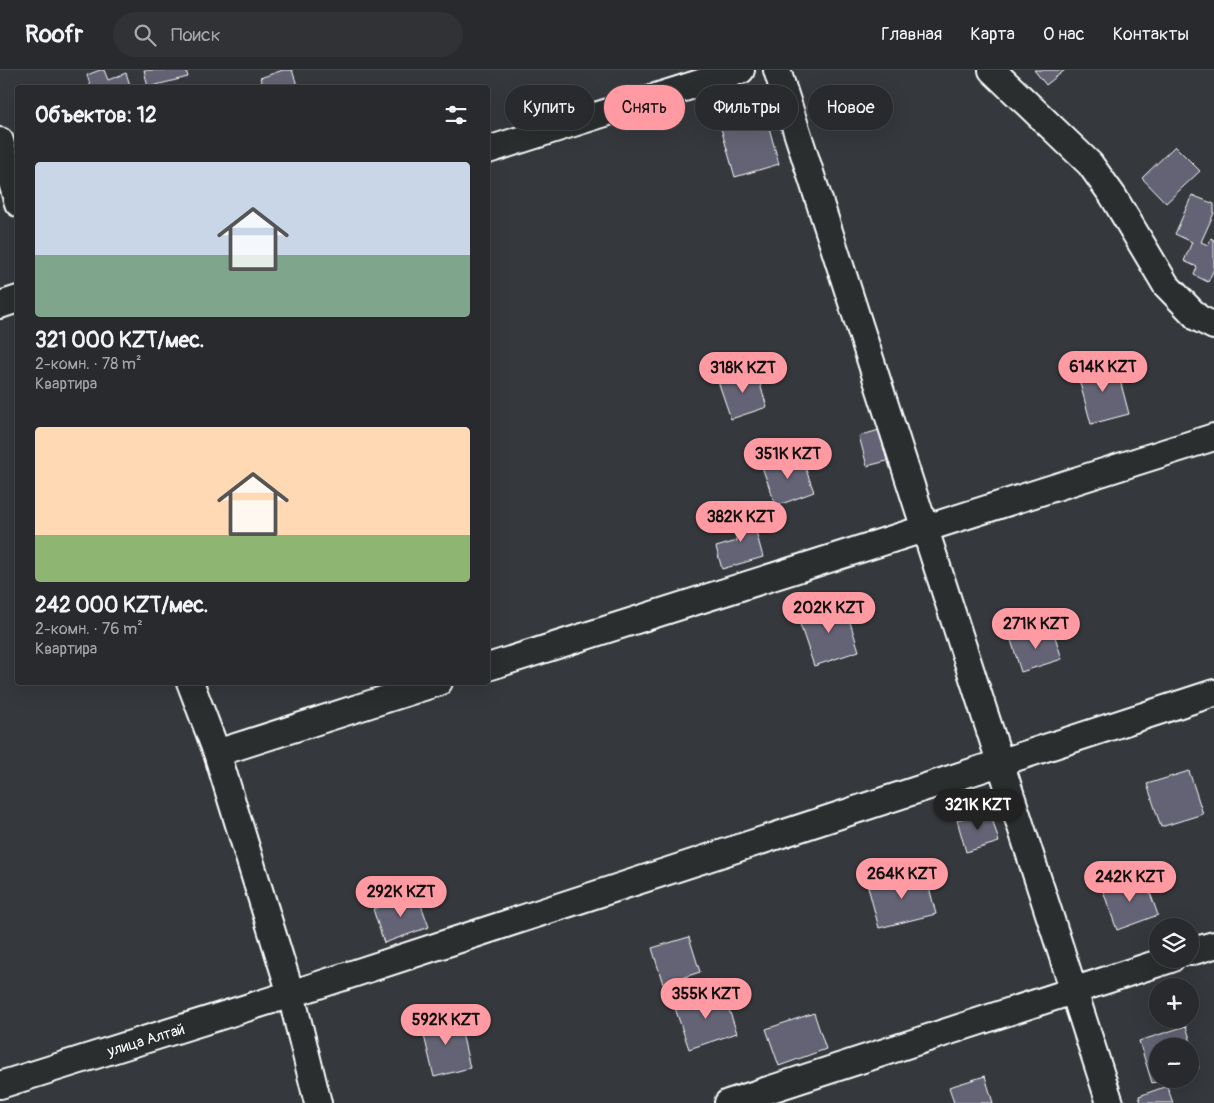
<!DOCTYPE html>
<html lang="ru">
<head>
<meta charset="utf-8">
<style>
  :root { --surface:#282a2d; --page:#303235; --text:#f1f3f6; --muted:#a5a7aa; --line:#444649; --accent:#ff9aa2 }
  body { margin:0; font-family:Pangolin,sans-serif; background:var(--page); color:var(--text); height:100vh; display:flex; flex-direction:column; font-size:19px; white-space:nowrap }
  * { box-sizing:border-box; margin:0 }
  p { font-size:16px; color:var(--muted) }
  .icon { flex:none; width:28px; height:28px; fill:none; stroke:currentColor; stroke-width:2; stroke-linecap:round; stroke-linejoin:round }
  .map { position:relative; flex:1; overflow:hidden }
  .sheet { position:absolute; left:15px; top:15px; width:475px; height:600px; display:flex; flex-direction:column; background:var(--surface); border-radius:5px; box-shadow:0 5px 20px #0002,0 0 0 1px var(--line) }
  .sheet>* { flex:none }
  .hud { position:absolute; left:505px; top:15px; width:475px; height:45px; display:flex; gap:10px }
  .buttons { position:absolute; left:1149px; top:848px; display:grid; gap:10px }
  .buttons a { display:grid; place-items:center; width:50px; height:50px; border-radius:50%; background:var(--surface); box-shadow:0 5px 20px #0002,0 0 0 1px var(--line); font-size:25px }
  .price { position:absolute; translate:-50% -42px; padding:0 11px; border-radius:18px; background:var(--accent); color:#111; font-size:16px; line-height:32px; filter:drop-shadow(0 1px 2px #0008) }
  .price::after { content:''; position:absolute; left:50%; top:30px; width:15px; height:11px; margin-left:-8px; background:inherit; clip-path:polygon(0 0,100% 0,50% 100%) }
  .price.current { background:#222; color:#fff }
  ul { padding:0; list-style:none }
  li { display:grid; align-content:center; gap:10px; height:265px; padding:0 20px }
  li span { display:grid; place-items:center; height:155px; border-radius:5px; color:#555 }
  li>.icon { margin-inline-start:auto }
  span .icon { width:90px; height:90px; fill:#fffc; stroke-width:1 }
  li b { font-size:21px }
  h2 { display:flex; justify-content:space-between; align-items:center; height:60px; padding:0 20px; font-size:21px }
  .pill { padding:0 18px; border-radius:22px; background:var(--surface); box-shadow:0 5px 20px #0002,0 0 0 1px var(--line); font-size:18px; line-height:45px }
  .pill.current { background:var(--accent); color:#111 }
  header { display:flex; align-items:center; gap:30px; box-sizing:border-box; height:70px; padding:0 25px; background:var(--surface); border-bottom:1px solid var(--line) }
  header strong { font-size:24px }
  nav { display:flex; gap:28px; margin-inline-start:auto; font-size:18px }
  .search { width:350px; height:45px; background:var(--page); display:flex; align-items:center; gap:12px; box-sizing:border-box; padding:0 18px; border-radius:28px; color:var(--muted); font-size:19px }
  .map>svg:first-child { display:block }
</style>
</head>
<body>
<header>
<strong>Roofr</strong>
<div class="search"><svg class="icon" aria-label="search" viewBox="0 0 24 24"><circle cx="10" cy="10" r="6"/><path d="M15 15l6 6"/></svg>Поиск</div>
<nav><a>Главная</a><a>Карта</a><a>О нас</a><a>Контакты</a></nav>
</header>
<div class="map">
<svg width="1214" height="1033" viewBox="0 0 1214 1033">
  <rect width="100%" height="100%" fill="#35383c"/>
  <filter id="ink" filterUnits="userSpaceOnUse"><feTurbulence type="fractalNoise" baseFrequency=".02" numOctaves="2"/><feDisplacementMap in="SourceGraphic" scale="10" xChannelSelector="R" yChannelSelector="G"/><feConvolveMatrix kernelMatrix="1 2 1 2 8 2 1 2 1" color-interpolation-filters="sRGB"/></filter>
  <g filter="url(#ink)">
    <path fill="#636375" stroke="#fff" d="M100,0H104L108,10L126,3L131,18H91L87,5Z
      M144,0H186L188,7L148,17Z
      M283,0H292L298,18H264L260,8Z
      M1034,0H1065L1046,15Z
      M765,43L779,94L735,107L720,55Z
      M1175,76L1200,101L1166,133L1142,108Z
      M1192,125L1214,134V143L1201,172L1208,175L1211,168L1214,170V199L1208,212L1194,205L1197,197L1184,191L1192,172L1175,164Z
      M1115,291L1129,344L1091,354L1077,302Z
      M755,298L767,337L731,349L718,311Z
      M879,360L887,391L867,396L859,366Z
      M800,383L814,422L776,436L762,397Z
      M750,440L763,487L722,499L716,477L737,471L730,446Z
      M844,533L859,581L814,596L798,548Z
      M1052,557L1062,589L1021,602L1011,570Z
      M1189,701L1203,744L1161,757L1147,714Z
      M990,741L999,772L966,782L957,750Z
      M925,802L936,844L879,858L868,817Z
      M1144,806L1158,845L1117,860L1103,821Z
      M417,824L429,857L384,873L373,839Z
      M689,867L700,902L663,914L652,878Z
      M723,922L737,963L689,979L675,938Z
      M814,943L826,979L779,996L766,959Z
      M458,945L470,998L434,1007L421,953Z
      M1186,956L1199,998L1190,1001V976H1158V1009H1166L1152,1013L1139,971Z
      M985,1006L993,1033H954L949,1017Z
      M1167,1016L1173,1033H1141L1139,1026Z"/>
    <g fill="none" stroke-linecap="round" stroke-linejoin="round">
      <defs>
        <path id="minor" d="M777,0L1110,1033
          M992,0L1090,94L1113,126L1166,215L1198,248L1214,256
          M0,71L18,133
          M488,80L741,0
          M0,235L18,229
          M488,597L1214,367
          M190,612L217,683L291,924L318,1033
          M217,683L439,612
          M1190,882L1214,875
          M0,1015L291,924L1214,623
          M728,1033L1171,889"/>
      </defs>
      <use href="#minor" stroke="#fff" stroke-width="30"/>
      <use href="#minor" stroke="#2a2d2e" stroke-width="26"/>
    </g>
  </g>
  <g text-anchor="middle" stroke-width="4" stroke-linejoin="round" paint-order="stroke">
    <g font-size="15" fill="#fff" stroke="#2a2d2e">
      <text transform="translate(146 970) rotate(-17)" y="5">улица Алтай</text>
    </g>
  </g>
</svg>
<div class="buttons">
<a><svg class="icon" aria-label="layers" viewBox="0 0 24 24"><path d="M12 4l9 5-9 5-9-5zM3 14l9 5 9-5"/></svg></a>
<a>+</a>
<a>−</a>
</div>
<b class="price" style="left:1103px;top:323px">614K KZT</b>
<b class="price" style="left:743px;top:324px">318K KZT</b>
<b class="price" style="left:788px;top:410px">351K KZT</b>
<b class="price" style="left:741px;top:473px">382K KZT</b>
<b class="price" style="left:829px;top:564px">202K KZT</b>
<b class="price" style="left:1036px;top:580px">271K KZT</b>
<b class="price current" style="left:978px;top:761px">321K KZT</b>
<b class="price" style="left:902px;top:830px">264K KZT</b>
<b class="price" style="left:1130px;top:833px">242K KZT</b>
<b class="price" style="left:401px;top:848px">292K KZT</b>
<b class="price" style="left:706px;top:950px">355K KZT</b>
<b class="price" style="left:446px;top:976px">592K KZT</b>
<div class="hud">
<a class="pill">Купить</a>
<a class="pill current">Снять</a>
<a class="pill">Фильтры</a>
<a class="pill">Новое</a>
</div>
<section class="sheet">
<h2>Объектов: 12<svg class="icon" aria-label="filters" viewBox="0 0 24 24"><path d="M4 7h16M4 17h16"/><circle cx="9" cy="7" r="2"/><circle cx="15" cy="17" r="2"/></svg></h2>
<ul>
<li><span style="background:linear-gradient(#c9d6e8 60%,#7fa58c 0)"><svg class="icon" aria-label="home" viewBox="0 0 24 24"><path d="M3 11l9-7 9 7M6 9v11h12V9"/></svg></span><div><b>321 000 KZT/мес.</b><p>2-комн. · 78 m²</p><p>Квартира</p></div></li>
<li><span style="background:linear-gradient(#ffd9b3 70%,#8fb573 0)"><svg class="icon" aria-label="home" viewBox="0 0 24 24"><path d="M3 11l9-7 9 7M6 9v11h12V9"/></svg></span><div><b>242 000 KZT/мес.</b><p>2-комн. · 76 m²</p><p>Квартира</p></div></li>
</ul>
</section>
</div>
</body>
</html>
